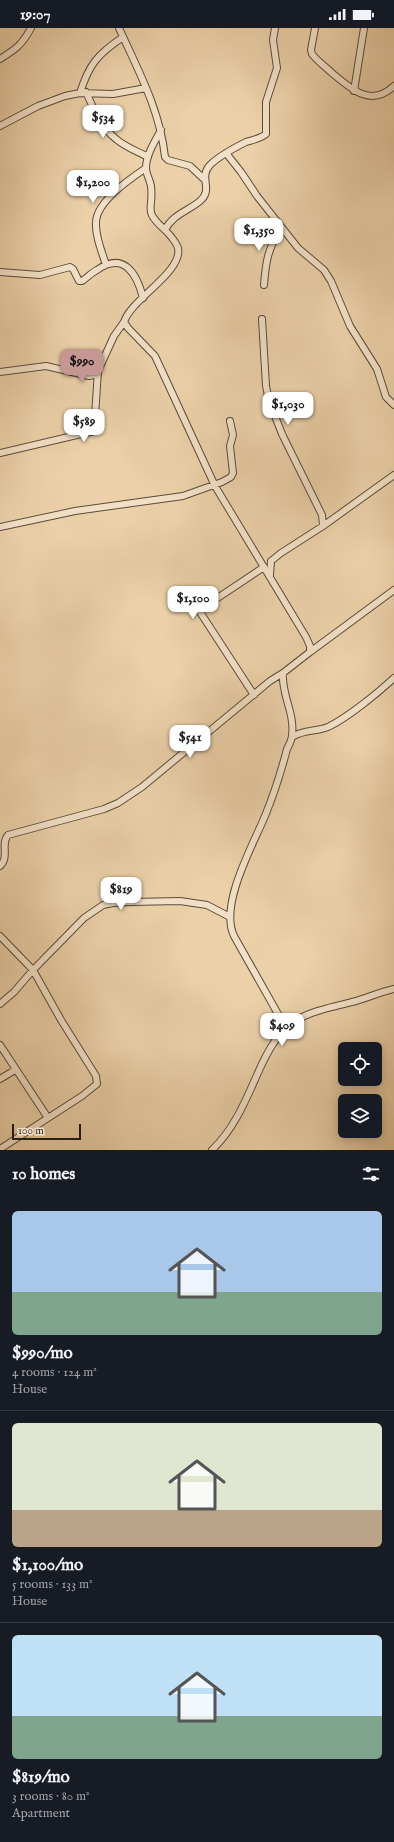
<!DOCTYPE html>
<html lang="en">
<head>
<meta charset="utf-8">
<style>
  :root { --surface:#171b24; --page:#242831; --text:#f1f3f6; --muted:#9ea1a6; --line:#363941; --accent:#c59692 }
  body { margin:0; font-family:"IM FELL English",serif; background:var(--page); color:var(--text); height:100vh; display:flex; flex-direction:column; font-size:15px; white-space:nowrap }
  * { box-sizing:border-box; margin:0 }
  p { font-size:13px; color:var(--muted) }
  .icon { flex:none; width:22px; height:22px; fill:none; stroke:currentColor; stroke-width:2; stroke-linecap:round; stroke-linejoin:round }
  .map { position:relative; height:1122px; overflow:hidden }
  .side { display:flex; flex-direction:column; background:var(--surface); flex:1 }
  .side>* { flex:none }
  .controls { position:absolute; left:338px; top:1014px; display:grid; gap:8px }
  .controls a { display:grid; place-items:center; width:44px; height:44px; border-radius:6px; background:var(--surface); box-shadow:0 2px 10px #0003; font-size:20px }
  .scale { position:absolute; left:12px; bottom:10px; width:69px; box-sizing:border-box; padding-left:4px; border:2px solid #2b1f18; border-top:0; font-size:11px; line-height:14px; white-space:nowrap; color:#2b1f18; -webkit-text-stroke:3px #f2e0c6; paint-order:stroke }
  .price { position:absolute; translate:-50% -34px; padding:0 9px; border-radius:8px; background:#fff; color:#222; font-size:13px; line-height:26px; filter:drop-shadow(0 1px 2px #0008) }
  .price::after { content:''; position:absolute; left:50%; top:24px; width:12px; height:9px; margin-left:-6px; background:inherit; clip-path:polygon(0 0,100% 0,50% 100%) }
  .price.selected { background:var(--accent); color:#111 }
  ul { padding:0; list-style:none }
  li { display:grid; align-content:center; gap:8px; height:212px; padding:0 12px }
  li+li { border-top:1px solid var(--line) }
  li span { display:grid; place-items:center; height:124px; border-radius:6px; color:#555 }
  li>.icon { margin-inline-start:auto }
  span .icon { width:72px; height:72px; fill:#fffc; stroke-width:1 }
  li b { font-size:17px }
  h2 { display:flex; justify-content:space-between; align-items:center; height:48px; padding:0 12px; font-size:17px }
  .status { display:flex; justify-content:space-between; align-items:center; height:28px; padding:0 20px; background:var(--surface); direction:ltr }
  .status svg { height:11px; fill:currentColor }
  .map>svg:first-child { display:block }
</style>
</head>
<body>
<div class="status"><b>19:07</b><svg viewBox="0 0 49 12"><path d="M0 12V9h3v3zM5 12V6h3v6zM10 12V3h3v9zM15 12V0h3v12zM26 1h20v11H26zM47 4h2v5h-2z"/></svg></div>
<div class="map">
<svg width="394" height="1122" viewBox="0 0 394 1122">
  <rect width="100%" height="100%" fill="#ebd0a8"/>
  <filter id="stains"><feTurbulence type="fractalNoise" baseFrequency=".005" numOctaves="4"/><feColorMatrix values="0 0 0 0 .2 0 0 0 0 .09 0 0 0 0 .02 0 0 0 .5 -.17"/></filter>
  <radialGradient id="worn" r=".72"><stop offset=".6" stop-color="#630" stop-opacity="0"/><stop offset="1" stop-color="#630" stop-opacity=".3"/></radialGradient>
  <g fill="none" stroke-linecap="round" stroke-linejoin="round">
    <defs>
      <path id="minor" d="M119,0C138,42 160,82 165,129L168,132L190,138L205,152
        M275,0L273,12L277,40L266,74V106C260,111 252,112 246,114C234,120 219,128 210,137C198,150 214,161 200,173C188,183 172,187 165,202C170,207 176,214 178,220C183,244 131,271 124,294L128,300L155,328L215,458L306,609L310,618V624L283,645C281,666 295,685 292,707C292,712 289,717 287,721C281,744 274,766 265,788C253,817 219,877 234,908L278,986L284,1002
        M315,0L311,22L312,26C317,33 326,39 332,45C351,61 371,80 394,58
        M0,31C16,21 22,17 31,0
        M354,63L364,0
        M86,64C93,80 102,100 116,111C125,119 137,123 148,129
        M80,65C89,36 98,26 123,9
        M0,98L38,78L65,68L80,65L113,66L146,60
        M161,102C155,113 146,127 146,140C146,146 150,152 151,158C154,183 142,181 165,202
        M226,125L241,144L257,168L298,220L324,242L331,253L350,298L377,341L386,369L394,377
        M106,237C102,224 95,208 96,194C97,173 130,151 146,140
        M0,244L40,247L70,239L73,241L79,253H82C87,250 91,245 97,242C124,223 137,246 143,270
        M264,257C266,231 268,222 281,199
        M262,291L266,358L269,373L282,406L322,487L323,498
        M0,344L46,338L89,348L94,347L98,343L114,308L124,294
        M0,425L94,403L98,343
        M0,499L75,483L183,468L222,454L231,449L233,445L230,418L233,407L230,393
        M270,547L271,533L281,525L323,498L394,447
        M310,624L394,562
        M254,667L200,584L204,579L264,539
        M292,709C304,701 316,704 328,699C347,690 378,665 394,650
        M0,838C10,829 0,816 8,807L104,781L118,775L142,759L270,653L283,645
        M0,908L33,942L61,992L96,1048L97,1056L82,1068L0,1121
        M0,976L14,964L33,942L84,890L103,877L113,875L131,874L180,873L207,877L230,889
        M0,1017L48,1090
        M0,1051L15,1042
        M212,1122C234,1101 245,1074 257,1047C282,989 299,987 356,973C369,969 381,964 394,961"/>
    </defs>
    <use href="#minor" stroke="#5b4b3c" stroke-width="8"/>
    <use href="#minor" stroke="#f2e0c6" stroke-width="6"/>
  </g>
  <rect width="100%" height="100%" filter="url(#stains)"/>
  <rect width="100%" height="100%" fill="url(#worn)"/>
</svg>
<div class="controls">
<a><svg class="icon" aria-label="locate" viewBox="0 0 24 24"><circle cx="12" cy="12" r="6"/><path d="M12 2v4M12 18v4M2 12h4M18 12h4"/></svg></a>
<a><svg class="icon" aria-label="layers" viewBox="0 0 24 24"><path d="M12 4l9 5-9 5-9-5zM3 14l9 5 9-5"/></svg></a>
</div>
<div class="scale">100 m</div>
<b class="price" style="left:103px;top:111px">$534</b>
<b class="price" style="left:93px;top:176px">$1,200</b>
<b class="price" style="left:259px;top:224px">$1,350</b>
<b class="price selected" style="left:82px;top:355px">$990</b>
<b class="price" style="left:288px;top:398px">$1,030</b>
<b class="price" style="left:84px;top:415px">$589</b>
<b class="price" style="left:193px;top:592px">$1,100</b>
<b class="price" style="left:190px;top:731px">$541</b>
<b class="price" style="left:121px;top:883px">$819</b>
<b class="price" style="left:282px;top:1019px">$409</b>
</div>
<section class="side">
<h2>10 homes<svg class="icon" aria-label="filters" viewBox="0 0 24 24"><path d="M4 7h16M4 17h16"/><circle cx="9" cy="7" r="2"/><circle cx="15" cy="17" r="2"/></svg></h2>
<ul>
<li><span style="background:linear-gradient(#a9c7e8 65%,#7fa58c 0)"><svg class="icon" aria-label="home" viewBox="0 0 24 24"><path d="M3 11l9-7 9 7M6 9v11h12V9"/></svg></span><div><b>$990/mo</b><p>4 rooms · 124 m²</p><p>House</p></div></li>
<li><span style="background:linear-gradient(#dfe7d0 70%,#b9a48a 0)"><svg class="icon" aria-label="home" viewBox="0 0 24 24"><path d="M3 11l9-7 9 7M6 9v11h12V9"/></svg></span><div><b>$1,100/mo</b><p>5 rooms · 133 m²</p><p>House</p></div></li>
<li><span style="background:linear-gradient(#bfe0f5 65%,#7fa58c 0)"><svg class="icon" aria-label="home" viewBox="0 0 24 24"><path d="M3 11l9-7 9 7M6 9v11h12V9"/></svg></span><div><b>$819/mo</b><p>3 rooms · 80 m²</p><p>Apartment</p></div></li>
</ul>
</section>
</body>
</html>
